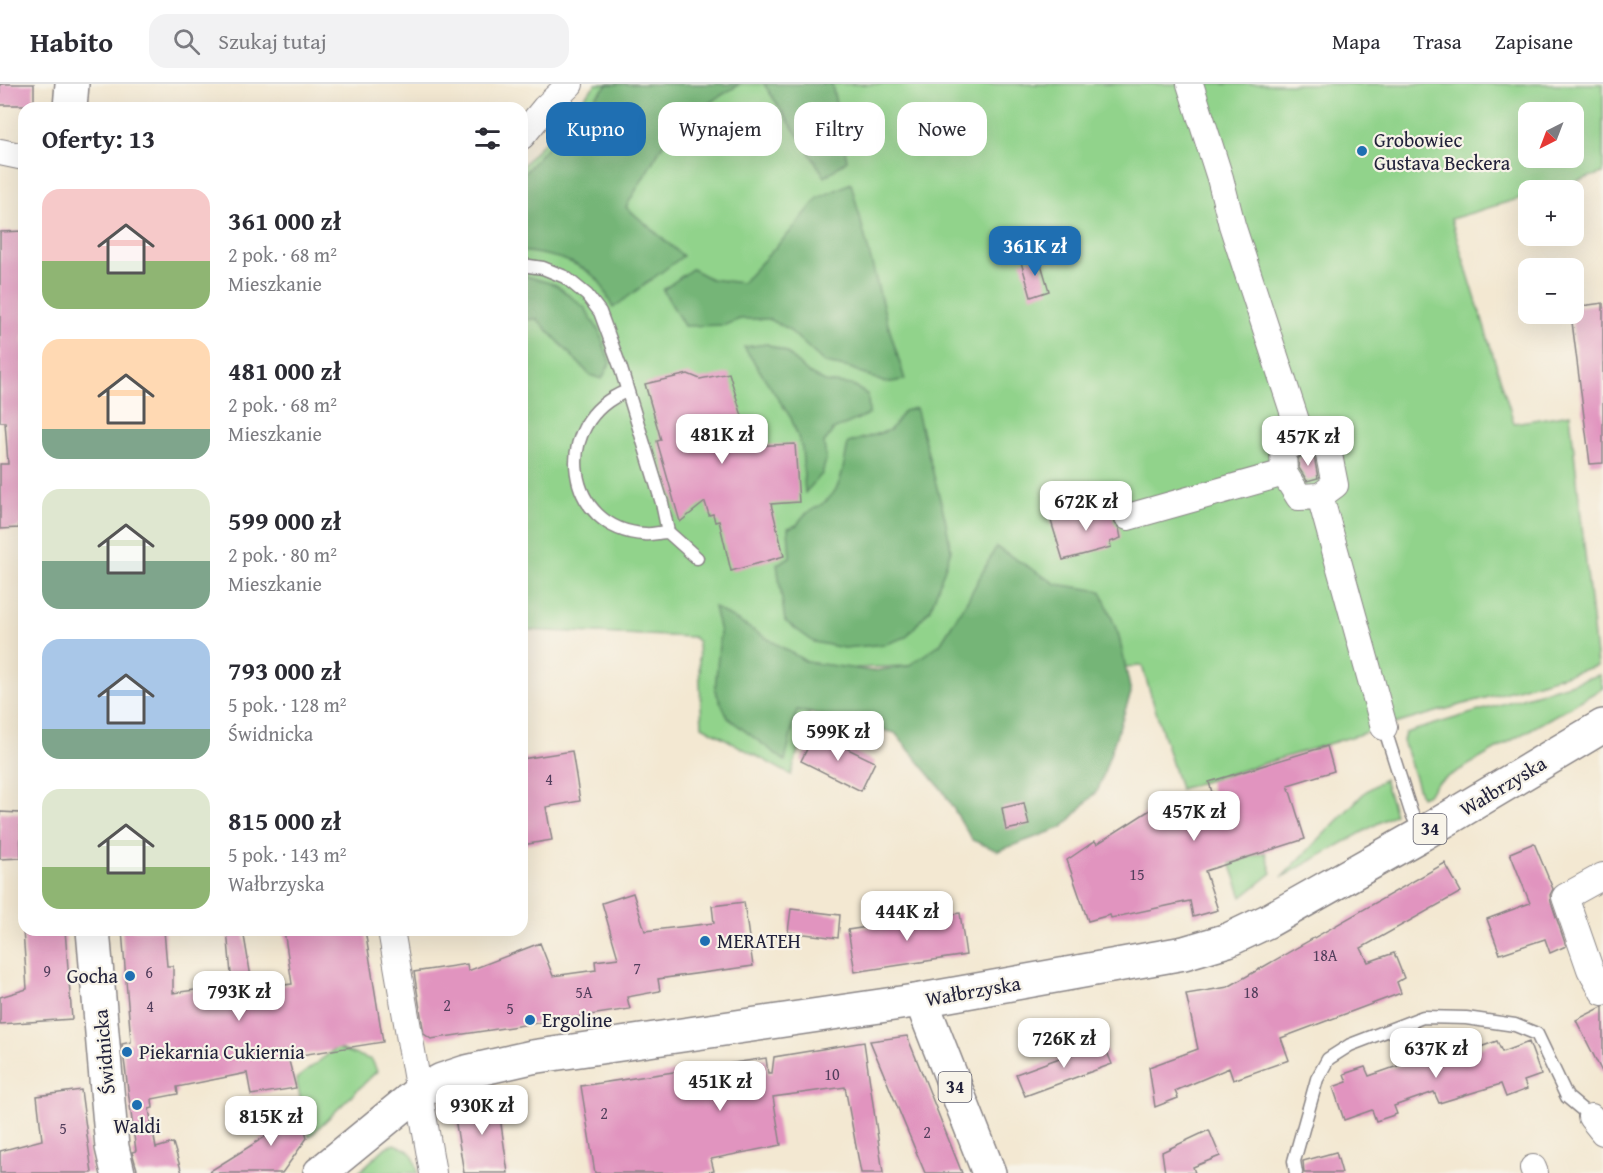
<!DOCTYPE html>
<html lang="pl">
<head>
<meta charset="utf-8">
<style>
  :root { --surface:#fff; --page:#f2f2f3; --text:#2b2b33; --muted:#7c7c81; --line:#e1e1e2; --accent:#1f6fb2 }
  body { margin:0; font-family:"Gentium Book Plus",serif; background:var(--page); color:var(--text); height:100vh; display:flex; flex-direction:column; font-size:22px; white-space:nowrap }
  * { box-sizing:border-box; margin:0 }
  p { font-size:20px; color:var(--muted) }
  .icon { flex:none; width:33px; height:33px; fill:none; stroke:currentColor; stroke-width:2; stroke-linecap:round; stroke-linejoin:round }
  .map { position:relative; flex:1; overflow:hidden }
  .side { position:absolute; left:18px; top:18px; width:510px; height:834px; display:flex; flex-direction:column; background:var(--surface); border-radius:18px; box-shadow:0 6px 24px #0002 }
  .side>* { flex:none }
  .hud { position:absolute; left:546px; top:18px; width:570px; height:54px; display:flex; gap:12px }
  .needle { width:39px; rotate:222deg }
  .buttons { position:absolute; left:1518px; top:18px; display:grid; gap:12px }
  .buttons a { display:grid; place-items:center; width:66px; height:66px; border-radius:12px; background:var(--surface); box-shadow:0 6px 24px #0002; font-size:30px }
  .price { position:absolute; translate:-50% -51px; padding:0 14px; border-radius:12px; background:#fff; color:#222; font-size:20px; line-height:39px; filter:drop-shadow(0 2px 3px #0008) }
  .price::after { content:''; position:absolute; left:50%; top:36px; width:18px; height:14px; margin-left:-9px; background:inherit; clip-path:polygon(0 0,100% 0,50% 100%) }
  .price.current { background:var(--accent); color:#fff }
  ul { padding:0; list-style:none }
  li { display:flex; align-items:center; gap:18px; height:150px; padding:0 24px }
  li span { display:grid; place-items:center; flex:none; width:168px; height:120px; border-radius:18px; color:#555 }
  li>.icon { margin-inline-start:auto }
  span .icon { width:72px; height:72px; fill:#fffc; stroke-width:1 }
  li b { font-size:26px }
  h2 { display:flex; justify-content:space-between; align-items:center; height:72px; padding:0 24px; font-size:26px }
  .pill { padding:0 21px; border-radius:18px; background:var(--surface); box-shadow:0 6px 24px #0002; font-size:21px; line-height:54px }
  .pill.current { background:var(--accent); color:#fff }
  header { display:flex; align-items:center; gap:36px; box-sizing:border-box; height:84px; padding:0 30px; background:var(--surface); border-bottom:2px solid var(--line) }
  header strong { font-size:28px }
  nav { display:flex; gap:33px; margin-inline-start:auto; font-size:21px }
  .search { width:420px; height:54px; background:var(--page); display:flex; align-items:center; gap:15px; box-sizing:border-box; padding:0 21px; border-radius:18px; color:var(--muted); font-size:22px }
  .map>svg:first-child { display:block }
</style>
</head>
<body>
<header>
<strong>Habito</strong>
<div class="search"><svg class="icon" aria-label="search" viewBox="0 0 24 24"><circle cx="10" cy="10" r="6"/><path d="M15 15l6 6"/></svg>Szukaj tutaj</div>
<nav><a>Mapa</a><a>Trasa</a><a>Zapisane</a></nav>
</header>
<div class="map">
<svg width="1603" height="1089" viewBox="0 0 1603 1089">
  <rect width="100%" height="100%" fill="#f7f3e8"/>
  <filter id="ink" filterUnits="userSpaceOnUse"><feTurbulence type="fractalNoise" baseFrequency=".0167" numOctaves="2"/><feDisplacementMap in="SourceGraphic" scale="12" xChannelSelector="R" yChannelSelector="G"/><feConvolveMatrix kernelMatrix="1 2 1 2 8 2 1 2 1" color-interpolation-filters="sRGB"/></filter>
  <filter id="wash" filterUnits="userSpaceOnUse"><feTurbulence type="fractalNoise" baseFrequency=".008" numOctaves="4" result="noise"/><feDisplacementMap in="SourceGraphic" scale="24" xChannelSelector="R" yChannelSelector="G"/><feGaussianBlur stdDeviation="1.35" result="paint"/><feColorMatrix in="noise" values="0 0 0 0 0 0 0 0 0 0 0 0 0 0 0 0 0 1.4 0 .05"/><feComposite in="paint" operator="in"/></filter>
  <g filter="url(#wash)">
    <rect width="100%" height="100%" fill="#f3e8d2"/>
    <path fill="#91d38b" stroke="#5a7a63" stroke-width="1.5" fill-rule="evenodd" d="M596,0H1603V89L1546,106H1528V112L1451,135L1514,339L1570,330L1597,582L1384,643L1180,705L1142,582L989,589L908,582L856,584L841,597L828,587L806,638L791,691L702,642L698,558L693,553L522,546V82ZM1528,28H1574V74H1528Z
      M1599,591L1603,604L1437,699L1428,710L1421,713L1403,657L1405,649Z
      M1384,695L1395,730L1282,793L1365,708Z
      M1265,768L1272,789L1242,813L1230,779Z
      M336,964L372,976L377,987L309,1053L296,995Z
      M394,1060C412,1067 414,1069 418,1089H358L386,1063Z"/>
    <path fill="#74b577" stroke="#4b6c59" stroke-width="1.5" d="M608,0H740L675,40L626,123L683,172L613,224C608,215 604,202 597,195C576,175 549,171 522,167V92L560,48Z
      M764,0H832L847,76L825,93Z
      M851,99L886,234L905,296L885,299L850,284L825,279L788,245L769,235H740L725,241L684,242L663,206L692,185L711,195L742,199L790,148L818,114Z
      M522,191L556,201L585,224L599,247L610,279L602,295L590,291L537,235L522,236Z
      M767,260L786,268L808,289L825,298L852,301L868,311L869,330L833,346L824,359L826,376L822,390L805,409L802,364L791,334L744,263Z
      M916,324L945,434L951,466L931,524L906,553L886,560L844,564L814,558L785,537L777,480L790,473L788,444L797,441C806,426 809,429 822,420C843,406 843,382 848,359L890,346L904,327Z
      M996,463L1056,500L1101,507L1119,552L1131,609L1098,706L1063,743L998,767L972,756L943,707L895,649L797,626L785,677L728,634L715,606L720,548L714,523L807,578L872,587L908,582L940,560L968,515Z"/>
    <g id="blocks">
      <path fill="#e194bf" d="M0,0H34V21H0Z
        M24,147V442L19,441V444L0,445V380H8L5,338H0V148Z
        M1039,173L1049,207L1031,213L1021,178Z
        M1603,219V379L1590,380L1571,230H1574V223Z
        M729,289L751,362L795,360L799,418L771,420L784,472L731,487L719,437L715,438L713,430L709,431L705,418L680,438L657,357L661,356L645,300L688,290L700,295Z
        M1306,370L1314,372L1318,394L1307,397L1299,384L1298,374Z
        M1099,423L1101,428L1113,425L1114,438L1119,444L1121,454L1110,458L1111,463L1063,476L1051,437Z
        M815,649L875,678L861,707L801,677Z
        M1327,662L1334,687L1288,701L1305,755L1205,787L1218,826L1193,833L1190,817L1111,834L1110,831L1088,837L1067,776L1095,757L1097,760L1150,726L1172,715L1182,737L1215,719L1209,698Z
        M572,667L580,717L546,723L552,756L522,761V675Z
        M1024,719L1029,741L1006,746L1002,724Z
        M0,728L20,729L21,774L0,775Z
        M1534,759L1553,805L1550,811L1551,818L1566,862L1550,869L1545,855L1500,870L1487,835L1530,819L1510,769Z
        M1445,779L1461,808L1361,864L1368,878L1394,869L1404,894L1397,898L1401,909L1281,954L1289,976L1233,996L1229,984L1175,1007L1178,1014L1155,1023L1149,983L1198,965L1186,910L1228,903Z
        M633,809L645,847L714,839L712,822L744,818L753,882L658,895L660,907L627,913L630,925L431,955L424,950L414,888L467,880L468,887L540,859L553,892L596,886L595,877L618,874L602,819Z
        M791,825L840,831L838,854L788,848Z
        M960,829L966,871L855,888L848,846Z
        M23,846H65L72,935L0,940V913L27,905Z
        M122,846H164L167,882H173V909L232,901L227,846H243L253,905L292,900L284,846H365L383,958L288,973L296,1004L251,1011L247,989L177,1003L178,1010L152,1015L153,1024L149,1025L156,1064L173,1059L182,1089H138L132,1068L136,1067L122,960L131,958Z
        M1602,923H1603V990L1576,936Z
        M907,952L922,989L962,1089H925L870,957Z
        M1497,957L1502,968L1529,958L1541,991L1524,997L1527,1005L1506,1013L1501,1000L1439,1019L1434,1008L1394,1022L1397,1030L1376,1037L1372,1026L1344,1036L1333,1003L1347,998L1344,990L1365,983L1369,992L1409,978L1407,970L1428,964L1434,976L1460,967L1461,970Z
        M864,958L883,1089H861L845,1003L773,1013L781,1061L711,1075L714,1087L703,1089H595L581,1002L766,974L768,989H772L774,973Z
        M1103,958L1112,980L1025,1012L1016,990Z
        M81,1006L92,1089H0V1067L42,1056L37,1012Z
        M508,1013L511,1031L500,1033L508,1089H464L453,1022Z
        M300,1022L307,1054L282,1089H207L271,1049L266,1032Z
        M1209,1046L1220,1072L1193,1083L1195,1089H1165L1162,1068Z
        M1336,1068L1342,1089H1304L1303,1077Z"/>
    </g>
  </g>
  <g filter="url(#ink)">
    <use href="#blocks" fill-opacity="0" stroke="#8a8586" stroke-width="1.5"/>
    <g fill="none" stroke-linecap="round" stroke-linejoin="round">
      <defs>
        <path id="lane" d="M522,181L543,184L565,193L587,211L600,228L621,285L662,419L668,448L697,474
          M627,307C549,338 565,446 645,450C652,451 660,448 668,448
          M1384,643L1411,728L1421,749
          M1296,1089L1294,1077L1317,995L1328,975L1350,961L1423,933L1466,934L1515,941L1537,950L1567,1013L1591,1033"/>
        <path id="street" d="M1190,0L1220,94L1232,141L1302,355
          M522,52L545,24L570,0
          M0,68L24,73
          M1302,355L1321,356L1328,366L1335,401L1320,412L1299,413L1284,389L1283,366Z
          M1320,412L1384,643
          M1128,433L1284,389
          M1603,792L1565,813L1590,885L1603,908
          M391,846L433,1089
          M1591,1033L1603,1048
          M1533,1084L1535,1089"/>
        <path id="secondary" d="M70,24L72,0
          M93,846L112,1063L118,1089
          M320,1089L419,1008L442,996L466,988L532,973L921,916"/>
        <path id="primary" d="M989,1089L921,916L1184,869L1228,856L1268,837L1422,750L1603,642"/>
      </defs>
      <use href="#lane" stroke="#8a8586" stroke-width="15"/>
      <use href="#street" stroke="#8a8586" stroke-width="28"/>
      <use href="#secondary" stroke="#8a8586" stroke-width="36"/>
      <use href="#primary" stroke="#8a8586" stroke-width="36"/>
      <use href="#lane" stroke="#fff" stroke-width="12"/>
      <use href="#street" stroke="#fff" stroke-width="26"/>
      <use href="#secondary" stroke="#fff" stroke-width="33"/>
      <use href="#primary" stroke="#fff" stroke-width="33"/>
    </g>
  </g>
  <g fill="#1f6fb2" stroke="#f7f3e8" stroke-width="2">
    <circle cx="1362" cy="67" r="6"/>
    <circle cx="705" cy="857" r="6"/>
    <circle cx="130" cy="892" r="6"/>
    <circle cx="530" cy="936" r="6"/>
    <circle cx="127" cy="968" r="6"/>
    <circle cx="137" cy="1021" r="6"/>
  </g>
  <g text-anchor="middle" stroke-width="4.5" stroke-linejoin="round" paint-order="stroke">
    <g font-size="16" fill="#523e5c">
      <text x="549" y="701">4</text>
      <text x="1137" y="796">15</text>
      <text x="1325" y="877">18A</text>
      <text x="637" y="890">7</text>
      <text x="47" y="893">9</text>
      <text x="149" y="894">6</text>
      <text x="584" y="914">5A</text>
      <text x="1251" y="914">18</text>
      <text x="447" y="927">2</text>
      <text x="150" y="928">4</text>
      <text x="510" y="930">5</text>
      <text x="832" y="996">10</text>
      <text x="604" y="1035">2</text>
      <text x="63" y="1050">5</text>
      <text x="927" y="1054">2</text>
    </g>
    <g fill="#f7f3e8" stroke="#62616f" stroke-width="1.5">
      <rect x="1413.5" y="730" width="33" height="30" rx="4.5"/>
      <rect x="938.5" y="988" width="33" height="30" rx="4.5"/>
    </g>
    <g font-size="18" font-weight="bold" fill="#22223b">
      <text x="1430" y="751">34</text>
      <text x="955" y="1009">34</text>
    </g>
    <g font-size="20" fill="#22223b" stroke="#f7f3e8" text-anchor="start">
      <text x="1374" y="63">Grobowiec<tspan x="1374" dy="23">Gustava Beckera</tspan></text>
      <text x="717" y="864">MERATEH</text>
      <text x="118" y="899" text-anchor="end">Gocha</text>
      <text x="542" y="943">Ergoline</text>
      <text x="139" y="975">Piekarnia Cukiernia</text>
      <text x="137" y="1049" text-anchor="middle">Waldi</text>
    </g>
    <g font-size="20" fill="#22223b" stroke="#f7f3e8">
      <text transform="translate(1503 702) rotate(-31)" y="7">Wałbrzyska</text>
      <text transform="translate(973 907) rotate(-10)" y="7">Wałbrzyska</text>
      <text transform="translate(104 968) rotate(-95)" y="7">Świdnicka</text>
    </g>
  </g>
</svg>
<div class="buttons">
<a><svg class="needle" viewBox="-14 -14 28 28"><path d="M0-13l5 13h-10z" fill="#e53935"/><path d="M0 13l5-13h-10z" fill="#7c7c81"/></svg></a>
<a>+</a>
<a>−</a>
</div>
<b class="price current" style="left:1035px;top:193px">361K zł</b>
<b class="price" style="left:722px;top:381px">481K zł</b>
<b class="price" style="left:1308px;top:383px">457K zł</b>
<b class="price" style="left:1086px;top:448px">672K zł</b>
<b class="price" style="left:838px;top:678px">599K zł</b>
<b class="price" style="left:1194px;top:758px">457K zł</b>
<b class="price" style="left:907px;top:858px">444K zł</b>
<b class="price" style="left:239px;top:938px">793K zł</b>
<b class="price" style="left:1064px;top:985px">726K zł</b>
<b class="price" style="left:1436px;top:995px">637K zł</b>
<b class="price" style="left:720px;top:1028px">451K zł</b>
<b class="price" style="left:482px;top:1052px">930K zł</b>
<b class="price" style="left:271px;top:1063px">815K zł</b>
<div class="hud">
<a class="pill current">Kupno</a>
<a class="pill">Wynajem</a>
<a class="pill">Filtry</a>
<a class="pill">Nowe</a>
</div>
<section class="side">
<h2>Oferty: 13<svg class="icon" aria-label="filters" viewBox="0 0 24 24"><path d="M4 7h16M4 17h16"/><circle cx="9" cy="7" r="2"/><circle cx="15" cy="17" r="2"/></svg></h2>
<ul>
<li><span style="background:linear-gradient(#f6c9c9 60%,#8fb573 0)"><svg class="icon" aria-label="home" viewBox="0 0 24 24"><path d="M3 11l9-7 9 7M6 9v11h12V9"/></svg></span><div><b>361 000 zł</b><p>2 pok. · 68 m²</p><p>Mieszkanie</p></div></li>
<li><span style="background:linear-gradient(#ffd9b3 75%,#7fa58c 0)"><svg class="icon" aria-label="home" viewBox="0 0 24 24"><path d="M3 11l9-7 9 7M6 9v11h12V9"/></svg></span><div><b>481 000 zł</b><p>2 pok. · 68 m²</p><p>Mieszkanie</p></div></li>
<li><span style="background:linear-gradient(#dfe7d0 60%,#7fa58c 0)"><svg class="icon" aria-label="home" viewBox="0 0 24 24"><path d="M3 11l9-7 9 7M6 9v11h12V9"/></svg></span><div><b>599 000 zł</b><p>2 pok. · 80 m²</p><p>Mieszkanie</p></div></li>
<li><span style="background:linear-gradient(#a9c7e8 75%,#7fa58c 0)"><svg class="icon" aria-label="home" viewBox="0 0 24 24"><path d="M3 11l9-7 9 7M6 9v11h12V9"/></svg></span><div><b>793 000 zł</b><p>5 pok. · 128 m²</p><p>Świdnicka</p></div></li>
<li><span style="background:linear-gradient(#dfe7d0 65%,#8fb573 0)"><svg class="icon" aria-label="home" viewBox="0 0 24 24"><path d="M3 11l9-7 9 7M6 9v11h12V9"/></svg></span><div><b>815 000 zł</b><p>5 pok. · 143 m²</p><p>Wałbrzyska</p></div></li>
</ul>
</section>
</div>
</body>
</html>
